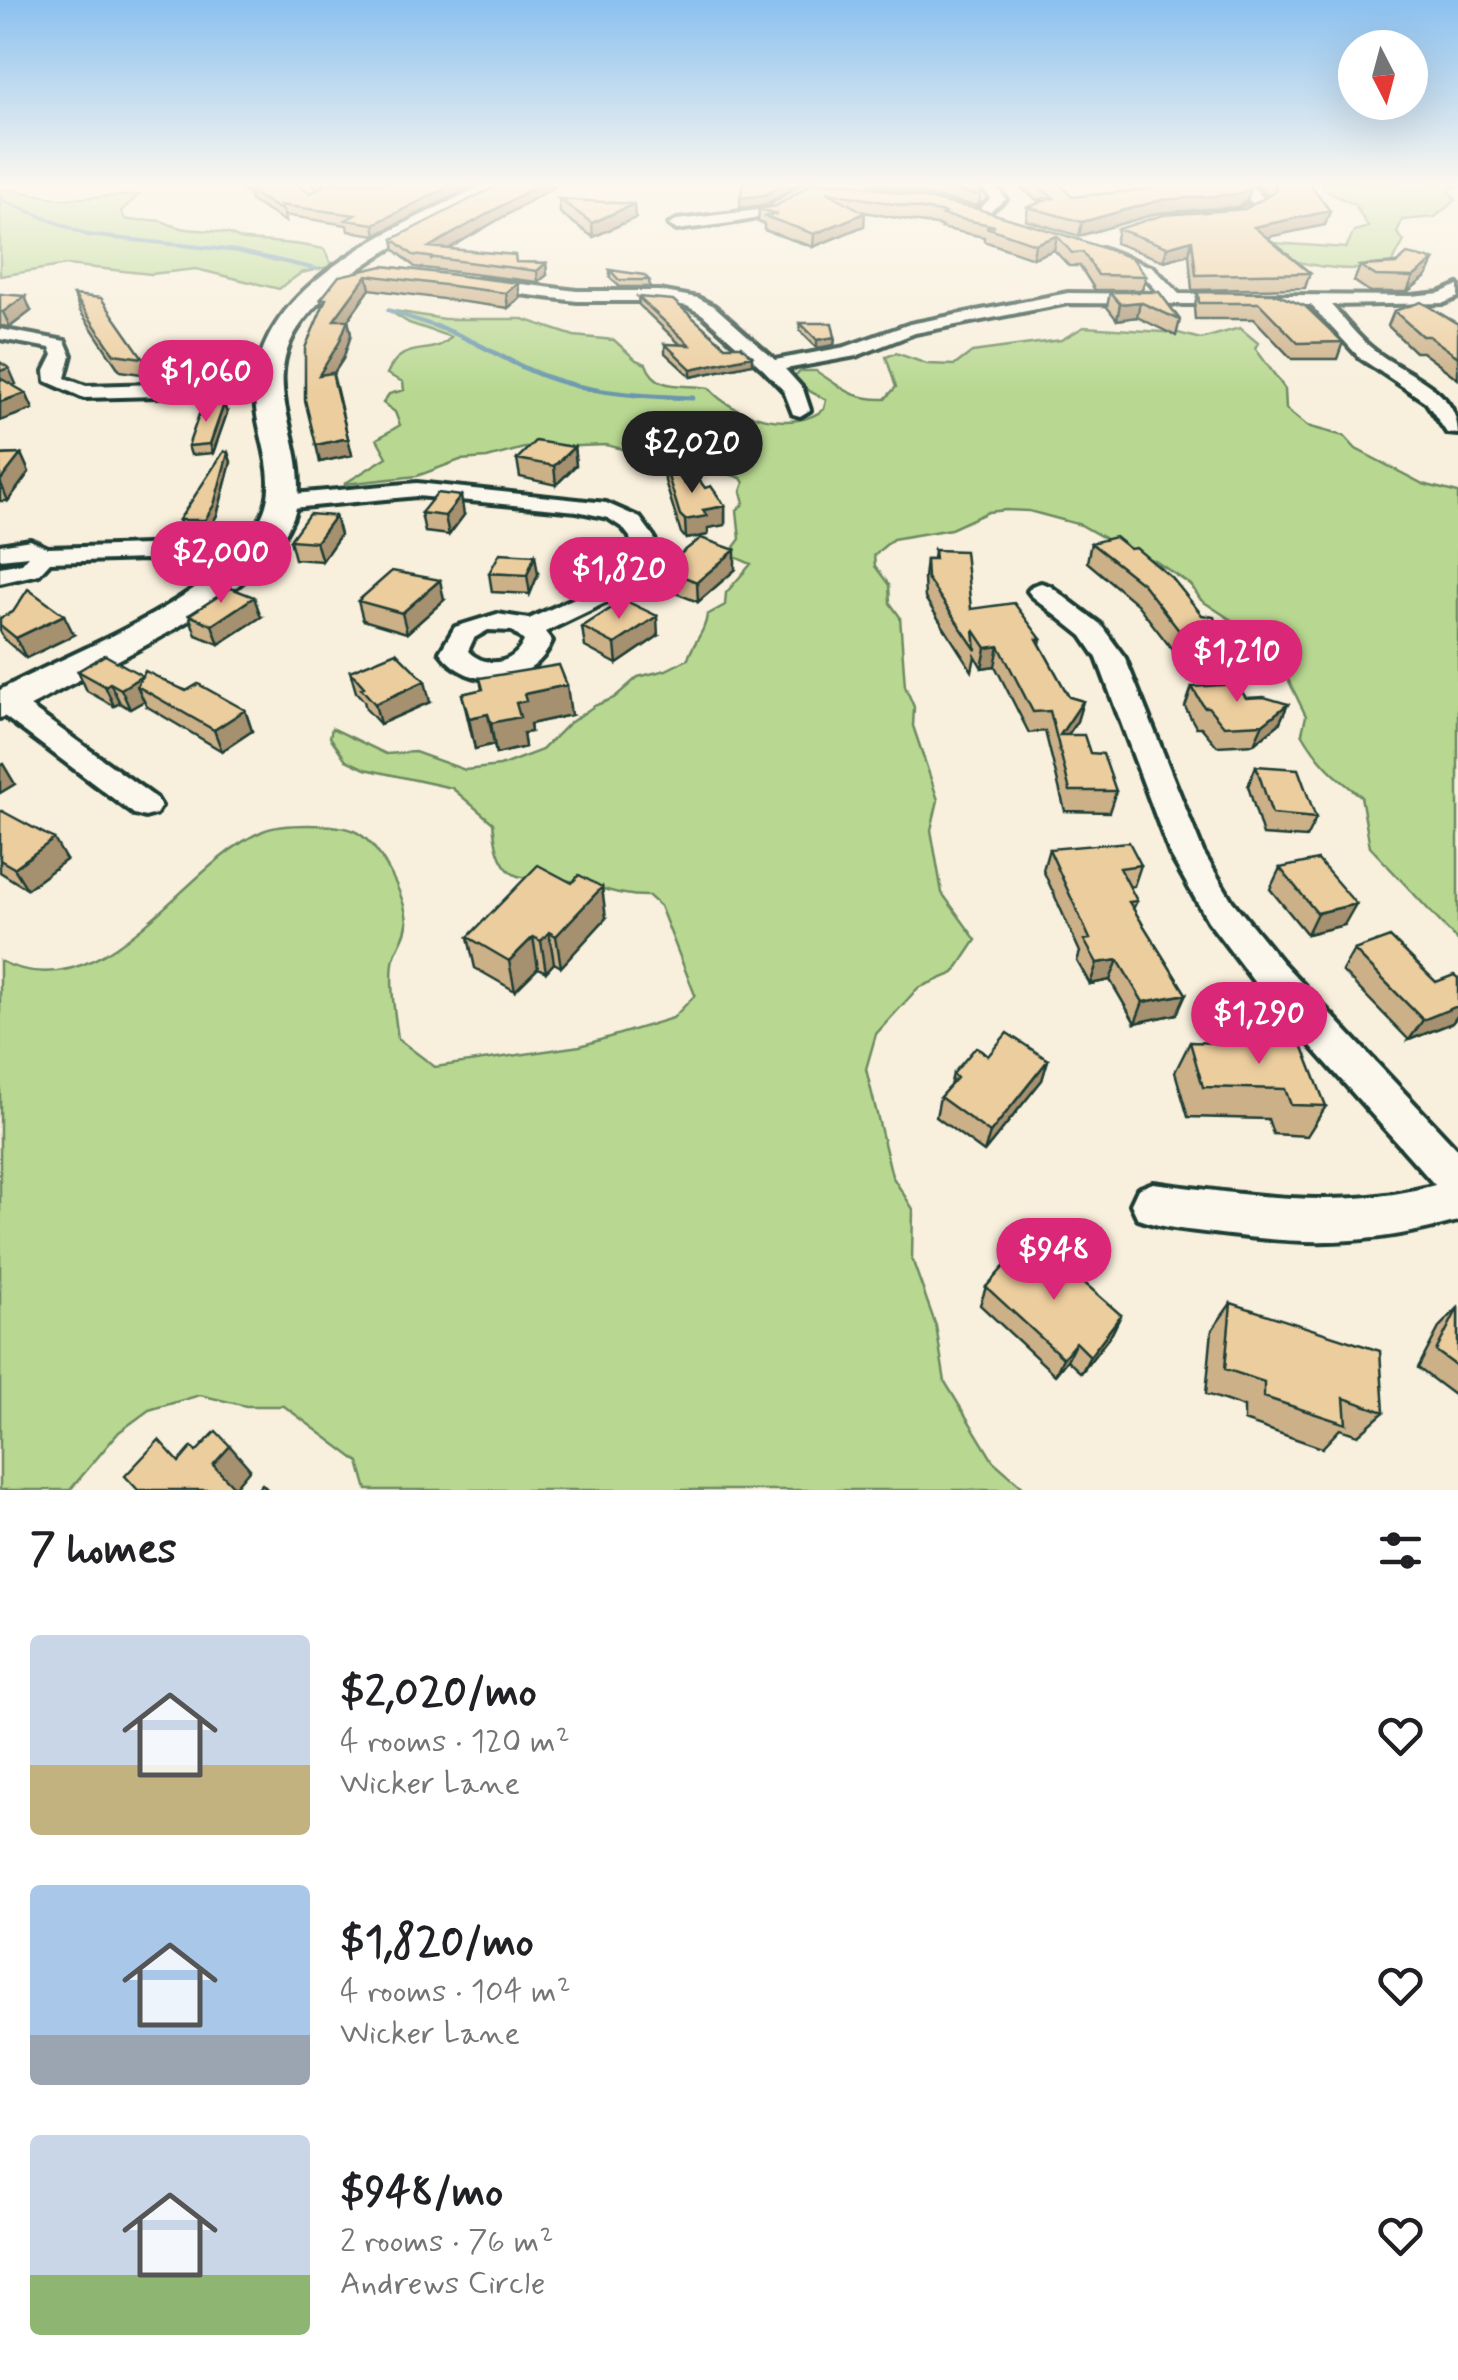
<!DOCTYPE html>
<html lang="en">
<head>
<meta charset="utf-8">
<style>
  :root { --surface:#fff; --page:#f2f2f2; --text:#202124; --muted:#757577; --accent:#db2777 }
  body { margin:0; font-family:Mynerve,sans-serif; background:var(--page); color:var(--text); height:100vh; display:flex; flex-direction:column; font-size:38px; white-space:nowrap }
  * { box-sizing:border-box; margin:0 }
  p { font-size:32px; color:var(--muted) }
  .icon { flex:none; width:55px; height:55px; fill:none; stroke:currentColor; stroke-width:2; stroke-linecap:round; stroke-linejoin:round }
  .map { position:relative; height:1490px; overflow:hidden }
  .drawer { display:flex; flex-direction:column; background:var(--surface); flex:1 }
  .drawer>* { flex:none }
  .needle { width:65px; rotate:174deg }
  .fabs { position:absolute; left:1338px; top:30px; display:grid; gap:20px }
  .fabs a { display:grid; place-items:center; width:90px; height:90px; border-radius:50%; background:var(--surface); box-shadow:0 10px 40px #0002; font-size:50px }
  .price { position:absolute; translate:-50% -85px; padding:0 22px; border-radius:35px; background:var(--accent); color:#fff; font-size:32px; line-height:65px; filter:drop-shadow(0 2px 5px #0008) }
  .price::after { content:''; position:absolute; left:50%; top:60px; width:30px; height:22px; margin-left:-15px; background:inherit; clip-path:polygon(0 0,100% 0,50% 100%) }
  .price.active { background:#222; color:#fff }
  ul { padding:0; list-style:none }
  li { display:flex; align-items:center; gap:30px; height:250px; padding:0 30px }
  li span { display:grid; place-items:center; flex:none; width:280px; height:200px; border-radius:10px; color:#555 }
  li>.icon { margin-inline-start:auto }
  span .icon { width:120px; height:120px; fill:#fffc; stroke-width:1 }
  li b { font-size:42px }
  h2 { display:flex; justify-content:space-between; align-items:center; height:120px; padding:0 30px; font-size:42px }
  .map>svg:first-child { display:block }
</style>
</head>
<body>
<div class="map">
<svg width="1458" height="1490" viewBox="0 0 1458 1490">
  <rect width="100%" height="100%" fill="#f8efdc"/>
  <filter id="ink" filterUnits="userSpaceOnUse"><feTurbulence type="fractalNoise" baseFrequency=".01" numOctaves="2"/><feDisplacementMap in="SourceGraphic" scale="20" xChannelSelector="R" yChannelSelector="G"/><feConvolveMatrix kernelMatrix="1 2 1 2 8 2 1 2 1" color-interpolation-filters="sRGB"/></filter>
  <g filter="url(#ink)">
    <path fill="#b8d891" stroke="#6c8a62" stroke-width="2.5" d="M1319,183H1449L1457,187L1448,190L1456,200L1435,217L1402,220L1397,233L1404,241L1391,265C1348,275 1291,265 1252,245L1274,243L1346,248L1354,231L1368,227L1355,205L1328,192Z
      M8,189L60,199L139,195L121,211L125,219C137,223 152,217 164,222C191,234 198,227 225,233C233,234 238,240 247,240C273,242 298,243 324,249L331,263L328,267L301,273L279,289L196,269L151,274L67,265L0,276V190Z
      M388,310L444,319H523L574,336L614,340L636,360L646,364C656,393 686,383 709,388C731,416 794,434 824,409L826,400L802,387L794,376L801,371H816C841,387 852,400 885,399L896,387L886,357L896,353L927,364L955,365L972,352L1061,340L1084,327L1178,333L1201,339L1240,328L1258,343L1255,348L1285,389L1286,409L1307,426L1344,436L1356,449L1423,484L1458,493V941L1370,847L1361,796C1335,777 1318,761 1302,733L1306,716L1284,671L1239,625L1201,600L1191,585L1155,561L1127,551L1081,525L1029,511L1005,510L988,512L951,529L893,539L874,555L875,566L889,585L890,603L900,617L905,686L914,707L913,726L938,800L931,830L942,893L976,940L954,973L918,988L876,1034L866,1069L892,1176L913,1209L912,1259L936,1326L945,1382L993,1461L1026,1490H367L359,1462L284,1406H246L200,1395L149,1410L119,1432L70,1490H0V961C107,1013 180,866 263,831C281,823 335,823 354,831C379,842 404,894 407,921C408,935 395,949 393,963C390,988 395,1015 398,1039L435,1067L580,1046L673,1018L695,995L660,906L649,896C614,897 585,880 550,878C538,877 521,880 512,873C497,862 495,839 493,823L452,788L365,769L346,760L330,737L332,728L386,754L415,752L465,770L500,766L542,750L567,725L594,706L614,698L638,677L666,670L688,659C693,642 705,633 707,615L725,605L726,593L751,564L735,557L734,547L740,539L737,510L744,503L741,491L744,483L741,478L717,470L706,452L688,448L635,452L606,445L524,448L487,458L460,460L417,476L344,484L387,457L377,439L400,425L395,412L383,403L389,394L404,390L403,382L387,374C402,337 432,359 451,337L409,323Z"/>
    <g fill="none" stroke-linecap="round" stroke-linejoin="round">
      <path stroke="#6b97ad" stroke-width="4" d="M0,195L4,201L87,235L237,251L316,269
        M388,310L443,329"/>
      <path stroke="#6b97ad" stroke-width="5" d="M436,326C471,338 494,354 527,369C579,393 636,396 693,398"/>
      <defs>
        <path id="minor" d="M806,183H822C782,223 730,222 677,230L669,225L677,220L766,209Z
          M978,183H993L1006,199L980,219L973,215L991,198Z
          M1234,183H1249L1269,204L1255,216L1224,220V214L1253,204Z
          M1102,248L1154,268L1179,294L1411,296L1440,293L1458,285V297L1444,303L1331,305C1345,320 1358,338 1374,350C1405,375 1458,388 1458,434L1447,433L1426,402L1360,358L1311,305L1068,303L915,333L856,356L785,369L803,389L810,410L800,416L793,414L784,391L764,370L702,314L687,306L659,301H577L480,289L472,284L480,279L577,291H659L698,298L714,306L775,360L845,347L910,324L1068,293L1160,294L1142,274L1096,256L1094,253Z
          M0,329L65,341L71,355L65,378L86,386L268,381L278,387L268,393L84,398L46,381L45,371L53,355L50,348L0,339Z
          M417,483L606,503L640,518L654,537L657,557L634,589L545,632L552,641C533,688 468,692 440,652L455,627L497,614L529,619L616,579L633,557L630,537L623,528L608,518L577,511L417,496L282,509L271,502L282,495ZM488,630L512,631L524,641C514,665 486,669 468,651L474,638Z
          M30,540L48,548L147,545L241,557L253,564L241,571L147,559L50,562L39,574L0,583V567L22,563L28,556L0,559V545Z
          M1041,583L1050,586L1100,624L1125,658L1203,852L1232,901L1281,961L1458,1150V1221C1366,1246 1307,1245 1213,1233C1188,1230 1162,1228 1138,1219L1131,1204L1138,1189L1153,1183C1247,1195 1342,1211 1435,1185L1255,983L1208,921L1170,854L1097,658L1082,636L1032,596L1028,591L1032,586Z
          M5,694L15,696L156,798L161,806L156,814L145,817L134,814L0,713V695Z"/>
        <path id="secondary" d="M487,183H511C496,198 471,207 451,216C398,243 340,273 303,321C256,382 306,435 298,498C287,581 142,647 75,682C51,694 26,711 0,718V690C80,647 219,601 262,516C281,477 256,436 255,397C252,282 403,226 487,183Z"/>
      </defs>
      <use href="#minor" stroke="#1f3d34" stroke-width="8"/>
      <use href="#secondary" stroke="#1f3d34" stroke-width="8"/>
      <use href="#minor" fill="#fbf7ec" fill-rule="evenodd"/>
      <use href="#secondary" fill="#fbf7ec" fill-rule="evenodd"/>
    </g>
    <path fill="#cbb088" stroke="#1f3d34" stroke-width="2.5" d="M232,183H271L310,193L318,189L311,183H478L376,235L348,231L347,225L284,215L286,222L251,201L250,196Z
      M561,183L448,249L516,262L546,263L547,275L538,282L415,267L395,250L393,239L499,186Z
      M812,183L1074,238L1146,276L1142,290H1095L1080,266H1069L1054,250L1033,258L984,241V237L941,228V226L864,212V226L813,247L764,230V224L758,222L759,209L776,206Z
      M867,183H971L981,193L979,203L976,206Z
      M1015,183H1059L1072,197L1251,187L1247,200L1237,207L1158,213L1079,236L1026,220L1028,207L1037,204L1038,201Z
      M1255,183H1309L1330,211L1325,225L1267,237L1310,273L1305,288L1192,290L1189,254L1164,261L1115,243L1118,229L1245,209L1268,196Z
      M559,199L635,218L593,237L560,213Z
      M1434,260L1427,276L1407,292H1370L1354,281L1360,266Z
      M383,266L518,283L520,298L508,308L370,289L348,320L351,335L343,359L333,374L352,455L320,462L323,306L321,299Z
      M610,270L649,280L650,287H620L610,278Z
      M1110,292H1159L1180,320L1176,336L1137,317L1117,320L1107,307Z
      M1198,292L1273,293L1343,342L1337,359H1292L1254,319H1195L1194,308Z
      M0,294L31,311L10,327L0,326Z
      M74,295L143,358L149,375L120,371L80,311Z
      M638,297L725,346L752,364L691,377L665,353V344L681,345L639,305Z
      M1394,311L1458,324V379L1422,352H1415L1388,326Z
      M800,323L835,337L834,345L817,348L800,331Z
      M227,413L213,453L191,455L188,446Z
      M574,447L576,465L556,485L520,477L517,459Z
      M228,453L231,462L217,515L209,529L183,530L179,520Z
      M21,454L29,472L8,501H0V455Z
      M664,463L685,484L705,488L725,506V525L708,528V535L686,539L681,533L665,481Z
      M421,513L464,515L449,535L425,532Z
      M335,516L340,535L322,561L295,559L290,540Z
      M1091,543L1219,638L1212,658L1181,661L1137,604L1087,562Z
      M934,550L971,609L1041,639L1040,644L1069,697L1083,701L1077,721L1068,735L1090,753L1116,791L1109,812L1065,811L1045,731L1029,733L995,666L982,668L975,656L972,671L925,598L924,578L926,559H933Z
      M674,559L735,570L698,602L670,591L669,571L674,567Z
      M489,573L538,574L530,594L492,592Z
      M444,600L407,633L363,620L358,601Z
      M189,615L261,617L219,644L196,635Z
      M0,618L74,635L26,658L5,640L0,631Z
      M582,627L658,636L617,664L585,647Z
      M78,671L143,676L245,710L252,731L222,751L146,706L144,701L130,709L120,703L114,706L87,691Z
      M350,671L430,702L380,724L366,709L364,701L356,692Z
      M480,678L571,715L530,724L531,732L523,733L525,747L496,754L494,744L475,749L462,694L482,690Z
      M1192,687L1246,698L1288,704L1279,724L1254,744L1217,746L1201,727H1196L1185,707Z
      M1256,766L1316,818L1306,838L1263,835L1248,786Z
      M0,812L66,860L27,889L0,872Z
      M1049,849L1141,865L1134,886L1129,887L1137,901L1133,909L1186,994L1177,1014L1135,1023L1110,980L1090,984L1077,961L1080,952L1043,870Z
      M1280,868L1344,925L1307,934L1270,889Z
      M606,918L561,967L554,963L546,972L538,968L515,991L475,968L468,937Z
      M1354,950L1436,982L1458,978V1015L1452,1023L1409,1040L1342,971Z
      M1243,1030L1274,1041L1326,1106L1307,1136L1273,1134L1268,1119L1188,1117L1175,1072L1190,1042L1235,1044Z
      M988,1056L1048,1060L1042,1080L984,1152L936,1117L940,1097L950,1086L953,1074Z
      M986,1287L1121,1315L1112,1333L1081,1373L1067,1360L1055,1375L980,1305Z
      M1231,1303L1384,1412L1358,1435L1340,1429L1322,1448L1244,1421V1407L1206,1394L1212,1330Z
      M1458,1308V1398L1418,1368L1440,1326Z"/>
    <path fill="#a5906f" stroke="#1f3d34" stroke-width="2.5" d="M456,183H478L376,235L374,224Z
      M542,183H561L431,259L429,247Z
      M784,183H800L765,205L740,208V198Z
      M1251,187L1247,200L1237,207L1158,213L1079,236L1082,222L1161,200Z
      M634,204L635,218L593,237L592,223Z
      M1330,211L1325,225L1250,241L1254,227Z
      M865,213L864,226L813,247L814,234Z
      M1057,236L1054,250L1033,258L1035,244Z
      M1192,240L1189,254L1164,261L1167,247Z
      M1434,260L1427,276L1407,292L1413,277Z
      M546,263L547,275L538,282L537,271Z
      M367,275L370,289L348,320L351,335L343,359L323,390L319,375L334,320Z
      M518,283L520,298L508,308L506,293Z
      M25,296L31,311L10,327L3,312Z
      M1140,302L1137,317L1117,320L1120,304Z
      M835,337L834,345L817,348V340Z
      M752,356V364L691,377V369Z
      M9,368L16,384L0,389V371Z
      M26,393L33,409L0,421V402Z
      M224,404L227,413L213,453L210,444Z
      M348,438L352,455L320,462L316,445Z
      M574,447L576,465L556,485L554,466Z
      M228,453L231,462L217,515L209,529L205,520Z
      M21,454L29,472L8,501L0,481Z
      M461,496L464,515L449,535L445,516Z
      M725,506V525L708,528V535L686,539L685,520L703,510Z
      M335,516L340,535L322,561L316,542Z
      M735,550V570L698,602L697,582Z
      M535,555L538,574L530,594L527,575Z
      M440,580L444,600L407,633L402,613Z
      M254,597L261,617L219,644L212,625Z
      M64,615L74,635L26,658L16,638Z
      M657,616L658,636L617,664L615,644Z
      M999,646L995,666L982,668L986,648Z
      M142,676L137,686L144,701L130,709L121,689Z
      M425,681L430,702L380,724L375,704Z
      M110,683L120,703L114,706L105,686Z
      M567,685L571,715L530,724L531,732L523,733L525,747L496,754L491,723L516,703L524,694Z
      M1083,701L1077,721L1059,748L1060,735Z
      M1288,704L1279,724L1254,744L1263,724Z
      M245,710L252,731L222,751L214,730Z
      M488,714L494,744L475,749L469,718Z
      M3,764L15,784L0,793V765Z
      M54,839L66,860L27,889L14,868Z
      M602,887L606,918L561,967L556,936Z
      M1356,904L1344,925L1307,934L1317,913Z
      M549,932L554,963L546,972L541,941Z
      M533,937L538,968L515,991L509,961Z
      M1118,960L1110,980L1090,984L1097,963Z
      M1186,994L1177,1014L1135,1023L1143,1002Z
      M1458,998V1015L1452,1023L1409,1040L1423,1020Z
      M1048,1060L1042,1080L984,1152L990,1133Z
      M1121,1315L1112,1333L1081,1373L1090,1356Z
      M1076,1342L1067,1360L1055,1375L1063,1358Z
      M230,1446L250,1469L234,1488L213,1465Z"/>
    <path fill="#eccd9e" stroke="#1f3d34" stroke-width="2.5" d="M244,183H294L310,193L324,186L321,183H456L374,224L346,220L355,215L280,205L283,211L248,191L253,190Z
      M502,183H542L429,247L515,255L516,262L546,263L537,271L413,255L393,239Z
      M743,183H784L765,195L740,198Z
      M812,183H850L978,209L1074,238L1132,258L1146,276L1098,275L1083,252L1072,253L1057,236L1035,244L986,227L995,226L942,215L945,213L827,192L865,213L814,234L764,216L778,214L759,209L776,206Z
      M918,183H971L981,193L977,195Z
      M1034,183H1059L1072,197L1148,189L1161,183H1246L1251,187L1240,194L1161,200L1082,222L1028,207L1045,201L1038,199L1054,198Z
      M1273,183H1309L1330,211L1254,227L1310,273L1196,275L1192,240L1167,247L1118,229L1163,215L1245,209L1275,192L1276,186Z
      M559,199L634,204L592,223Z
      M1407,254L1434,260L1413,277L1376,276L1360,266L1396,264Z
      M383,266L518,283L506,293L367,275L334,320H348L339,343L319,375L332,373L348,438L316,445L305,400V348L326,299H321L339,276Z
      M610,270L644,275L649,280H619Z
      M1110,292H1159L1180,320L1140,302L1120,304Z
      M1198,292L1273,293L1305,306L1343,342L1298,343L1259,303H1199Z
      M0,294L25,296L3,312H0Z
      M74,295L101,298L143,358L114,354Z
      M638,297L673,300L725,346H741L752,356L691,369L665,344L690,345Z
      M1421,302L1458,324V357L1429,336H1422L1394,311Z
      M800,323H832L835,337L817,340Z
      M0,362L9,368L0,371Z
      M0,378L26,393L0,402Z
      M224,404L210,444L188,446L202,406Z
      M535,441L574,447L554,466L517,459Z
      M224,451L228,453L214,505L205,520H179Z
      M21,454L0,481V455Z
      M668,461L685,484L700,481L705,488L711,486L725,506L703,510L707,516L685,520L680,515L664,463Z
      M437,493L461,496L445,516L421,513Z
      M309,514L335,516L316,542L290,540Z
      M1115,537L1130,549L1136,548L1172,578L1202,615L1214,617L1219,638L1187,641L1143,584L1091,543Z
      M701,538L735,550L697,582L669,571L681,562L674,559Z
      M934,550L965,551L971,609L1014,603L1041,639H1037L1069,697L1083,701L1060,735H1084L1090,753L1103,754L1116,791H1070L1050,711L1033,712L999,646L986,648L974,630L976,650L927,578L926,559H935Z
      M500,553L535,555L527,575L489,573Z
      M392,571L440,580L402,613L358,601Z
      M231,588L254,597L212,625L189,615Z
      M28,589L64,615L16,638L0,625V618L13,612Z
      M624,600L657,616L615,644L582,627Z
      M396,652L425,681L375,704L361,688L364,687L350,671Z
      M105,655L143,676L145,671L186,691L198,684L245,710L214,730L137,686L142,676L121,689L110,683L105,686L78,671Z
      M559,665L567,685L524,694L526,701L516,703L520,717L491,723L488,714L469,718L462,694L483,689L480,678Z
      M1237,684L1246,698L1264,697L1288,704L1263,724L1224,726L1208,707H1204L1192,687Z
      M1256,766L1298,769L1316,818L1272,814Z
      M2,811L54,839L14,868L0,860V812Z
      M1129,842L1141,865L1120,868L1137,901L1129,902L1186,994L1143,1002L1118,960L1097,963L1084,940L1090,939L1049,849Z
      M1318,860L1356,904L1317,913L1280,868Z
      M538,865L572,883L579,875L602,887L556,936L549,932L541,941L533,937L509,961L468,937Z
      M1390,937L1436,982L1454,975L1458,978V1006L1423,1020L1354,950Z
      M1243,1030H1270L1274,1041L1301,1042L1326,1106L1291,1105L1285,1089L1203,1087L1190,1042L1248,1044Z
      M1007,1033L1048,1060L990,1133L940,1097L957,1078L953,1074L976,1047L988,1056Z
      M1024,1244L1055,1272L1063,1264L1121,1315L1090,1356L1076,1342L1063,1358L986,1287Z
      M1231,1303L1380,1351L1384,1412L1344,1398L1346,1424L1264,1397V1382L1225,1369Z
      M1458,1308V1367L1436,1351Z
      M216,1431L230,1446L213,1465L237,1490H138L125,1476L159,1440L179,1462L192,1447L196,1452Z
      M262,1484L268,1490H257Z"/>
  </g>
  <linearGradient id="sky" x2="0" y2="1"><stop stop-color="#8ac0f0"/><stop offset="0.47" stop-color="#fcf8ef"/><stop offset="1" stop-color="#fcf8ef" stop-opacity="0"/></linearGradient>
  <rect width="1458" height="392" fill="url(#sky)"/>
</svg>
<div class="fabs">
<a><svg class="needle" viewBox="-14 -14 28 28"><path d="M0-13l5 13h-10z" fill="#e53935"/><path d="M0 13l5-13h-10z" fill="#757577"/></svg></a>
</div>
<b class="price" style="left:206px;top:425px">$1,060</b>
<b class="price active" style="left:692px;top:496px">$2,020</b>
<b class="price" style="left:221px;top:606px">$2,000</b>
<b class="price" style="left:619px;top:622px">$1,820</b>
<b class="price" style="left:1237px;top:705px">$1,210</b>
<b class="price" style="left:1259px;top:1067px">$1,290</b>
<b class="price" style="left:1054px;top:1303px">$948</b>
</div>
<section class="drawer">
<h2>7 homes<svg class="icon" aria-label="filters" viewBox="0 0 24 24"><path d="M4 7h16M4 17h16"/><circle cx="9" cy="7" r="2"/><circle cx="15" cy="17" r="2"/></svg></h2>
<ul>
<li><span style="background:linear-gradient(#c9d6e8 65%,#c2b280 0)"><svg class="icon" aria-label="home" viewBox="0 0 24 24"><path d="M3 11l9-7 9 7M6 9v11h12V9"/></svg></span><div><b>$2,020/mo</b><p>4 rooms · 120 m²</p><p>Wicker Lane</p></div><svg class="icon" aria-label="heart" viewBox="0 0 24 24"><path d="M12 20l-8-8c-3-5 5-10 8-4 3-6 11-1 8 4z"/></svg></li>
<li><span style="background:linear-gradient(#a9c7e8 75%,#9aa5b1 0)"><svg class="icon" aria-label="home" viewBox="0 0 24 24"><path d="M3 11l9-7 9 7M6 9v11h12V9"/></svg></span><div><b>$1,820/mo</b><p>4 rooms · 104 m²</p><p>Wicker Lane</p></div><svg class="icon" aria-label="heart" viewBox="0 0 24 24"><path d="M12 20l-8-8c-3-5 5-10 8-4 3-6 11-1 8 4z"/></svg></li>
<li><span style="background:linear-gradient(#c9d6e8 70%,#8fb573 0)"><svg class="icon" aria-label="home" viewBox="0 0 24 24"><path d="M3 11l9-7 9 7M6 9v11h12V9"/></svg></span><div><b>$948/mo</b><p>2 rooms · 76 m²</p><p>Andrews Circle</p></div><svg class="icon" aria-label="heart" viewBox="0 0 24 24"><path d="M12 20l-8-8c-3-5 5-10 8-4 3-6 11-1 8 4z"/></svg></li>
</ul>
</section>
</body>
</html>
